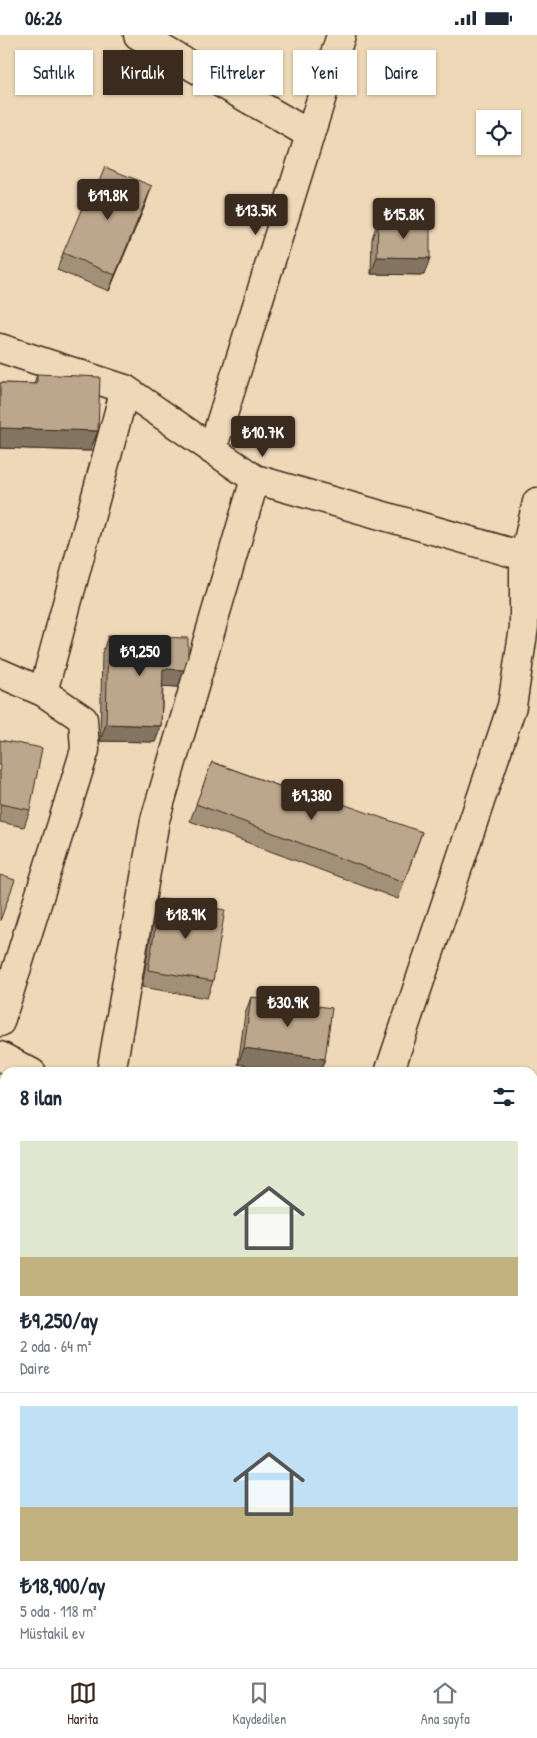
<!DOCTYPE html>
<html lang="tr">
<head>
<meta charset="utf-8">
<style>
  :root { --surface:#fff; --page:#f6f6f7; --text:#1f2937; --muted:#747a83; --line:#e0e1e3; --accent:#3b2a1e }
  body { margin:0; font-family:"Patrick Hand",sans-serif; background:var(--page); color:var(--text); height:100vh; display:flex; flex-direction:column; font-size:19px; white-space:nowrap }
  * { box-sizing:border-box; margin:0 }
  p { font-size:16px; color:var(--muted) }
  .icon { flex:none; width:28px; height:28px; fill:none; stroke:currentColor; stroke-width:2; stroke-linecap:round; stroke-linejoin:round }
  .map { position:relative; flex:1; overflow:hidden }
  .sheet { position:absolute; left:0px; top:1032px; width:538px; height:601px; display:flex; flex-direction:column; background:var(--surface); border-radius:15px 15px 0 0; box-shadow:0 1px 4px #0004 }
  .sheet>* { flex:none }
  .banner { position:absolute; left:15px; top:15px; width:508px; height:45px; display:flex; gap:10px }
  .controls { position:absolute; left:476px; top:75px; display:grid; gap:10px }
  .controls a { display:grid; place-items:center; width:45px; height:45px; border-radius:0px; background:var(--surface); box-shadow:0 1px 4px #0004; font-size:25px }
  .price { position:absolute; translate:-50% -42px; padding:0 11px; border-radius:5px; background:var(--accent); color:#fff; font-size:16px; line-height:32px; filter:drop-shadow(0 1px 2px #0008) }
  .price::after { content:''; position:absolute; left:50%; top:30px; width:15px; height:11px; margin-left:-8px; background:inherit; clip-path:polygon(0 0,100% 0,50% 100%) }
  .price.current { background:#222; color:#fff }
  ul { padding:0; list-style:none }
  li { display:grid; align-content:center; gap:10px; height:265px; padding:0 20px }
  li+li { border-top:1px solid var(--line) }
  li span { display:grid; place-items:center; height:155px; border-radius:0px; color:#555 }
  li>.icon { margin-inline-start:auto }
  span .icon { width:90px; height:90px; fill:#fffc; stroke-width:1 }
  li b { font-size:21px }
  h2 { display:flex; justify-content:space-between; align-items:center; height:60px; padding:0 20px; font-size:21px }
  .tag { padding:0 18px; border-radius:0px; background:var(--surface); box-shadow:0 1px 4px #0004; font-size:18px; line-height:45px }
  .tag.current { background:var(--accent); color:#fff }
  .status { display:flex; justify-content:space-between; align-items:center; height:35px; padding:0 25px; background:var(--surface); direction:ltr }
  .status svg { height:14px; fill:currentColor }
  .dock { display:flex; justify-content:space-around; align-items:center; height:70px; border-top:1px solid var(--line); background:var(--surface); font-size:14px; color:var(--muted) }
  .dock a { display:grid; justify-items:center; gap:2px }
  .dock .current { color:var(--accent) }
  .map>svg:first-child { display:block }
</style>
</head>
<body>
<div class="status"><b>06:26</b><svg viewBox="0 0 49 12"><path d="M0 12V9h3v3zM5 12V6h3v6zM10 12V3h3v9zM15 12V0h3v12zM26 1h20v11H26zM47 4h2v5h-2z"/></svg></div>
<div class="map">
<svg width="537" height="1633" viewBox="0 0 537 1633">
  <rect width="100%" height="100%" fill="#eed8b7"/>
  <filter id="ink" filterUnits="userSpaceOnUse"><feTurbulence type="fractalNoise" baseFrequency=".02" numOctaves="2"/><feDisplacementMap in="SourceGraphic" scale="10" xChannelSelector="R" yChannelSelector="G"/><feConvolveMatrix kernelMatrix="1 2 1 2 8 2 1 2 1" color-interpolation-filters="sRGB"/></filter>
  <g filter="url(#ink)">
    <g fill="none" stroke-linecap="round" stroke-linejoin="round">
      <defs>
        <path id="street" d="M138,0L309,99
          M0,313L125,354L255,444L537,525
          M212,415L341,0
          M0,638L43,657
          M0,987L85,715L83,684L43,657L125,354
          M0,1021L32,1038
          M111,1038L155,785L255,444
          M389,1038L512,671L524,592V523L537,467
          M532,1301L537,1303
          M0,1330L5,1332
          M0,1519L5,1520
          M336,1629L354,1633"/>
      </defs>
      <use href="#street" stroke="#3b2a1e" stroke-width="31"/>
      <use href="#street" stroke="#eed8b7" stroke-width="28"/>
    </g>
    <path fill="#a29078" stroke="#3b2a1e" d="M146,168L109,256L57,235L63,218Z
      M378,186L424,240L371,239L372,203Z
      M37,339L98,396L90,416L0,413V348L34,349Z
      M108,601L178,652L163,651L161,691L155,707L100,706L102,618Z
      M0,705L30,775L24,792L0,787Z
      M212,727L321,766L422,797L398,864L190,786Z
      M160,864L213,946L207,963L142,952L154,881Z
      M251,962L320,1038H294L238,1029L245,979Z
      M0,1052L5,1054V1223L0,1236Z
      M0,1390L5,1392V1467L0,1466Z
      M0,1548L5,1549V1629H30L29,1633H17L0,1630Z
      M136,1629H245L244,1630L260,1633H135Z"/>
    <path fill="#847562" stroke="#3b2a1e" d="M152,151L146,168L109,256L115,240Z
      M377,222L430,223L424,240L371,239Z
      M0,393L98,396L90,416L0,413Z
      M163,634L184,635L178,652L157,651Z
      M106,689L161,691L155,707L100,706Z
      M244,1013L325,1024L320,1038H294L238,1029Z"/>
    <path fill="#bca78c" stroke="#3b2a1e" d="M105,132L152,151L115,240L63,218L91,152L96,154Z
      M378,186L430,187V223L377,222Z
      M37,339L100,342L98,396L0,393V348L37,349Z
      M108,601L188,603V622L184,635L163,634L161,691L106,689Z
      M0,705L42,713L30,775L0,769Z
      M212,727L321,766L323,762L422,797L404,847L196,769Z
      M0,840L15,845L0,886Z
      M160,864L225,875L213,946L148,935Z
      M251,962L332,973L325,1024L244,1013Z
      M0,1052L5,1054V1215L0,1213Z
      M0,1390L5,1392V1441L0,1440Z
      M0,1548L5,1549V1613L0,1612Z
      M140,1629H245L244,1630L260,1633H140Z"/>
  </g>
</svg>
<div class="controls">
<a><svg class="icon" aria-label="locate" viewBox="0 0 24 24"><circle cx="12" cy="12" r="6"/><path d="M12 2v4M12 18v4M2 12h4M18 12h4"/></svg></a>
</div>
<b class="price" style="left:108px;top:186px">₺19.8K</b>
<b class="price" style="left:256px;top:201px">₺13.5K</b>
<b class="price" style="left:404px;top:205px">₺15.8K</b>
<b class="price" style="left:263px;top:423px">₺10.7K</b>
<b class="price current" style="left:140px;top:642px">₺9,250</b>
<b class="price" style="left:312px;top:786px">₺9,380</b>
<b class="price" style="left:186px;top:905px">₺18.9K</b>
<b class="price" style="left:288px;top:993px">₺30.9K</b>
<div class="banner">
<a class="tag">Satılık</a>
<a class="tag current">Kiralık</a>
<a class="tag">Filtreler</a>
<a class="tag">Yeni</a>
<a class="tag">Daire</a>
</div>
<section class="sheet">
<h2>8 ilan<svg class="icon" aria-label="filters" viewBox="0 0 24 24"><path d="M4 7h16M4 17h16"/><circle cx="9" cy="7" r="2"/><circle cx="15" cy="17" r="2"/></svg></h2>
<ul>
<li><span style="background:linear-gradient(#dfe7d0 75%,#c2b280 0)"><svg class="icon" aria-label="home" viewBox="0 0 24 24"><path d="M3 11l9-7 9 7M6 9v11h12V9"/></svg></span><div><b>₺9,250/ay</b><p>2 oda · 64 m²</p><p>Daire</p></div></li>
<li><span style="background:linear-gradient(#bfe0f5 65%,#c2b280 0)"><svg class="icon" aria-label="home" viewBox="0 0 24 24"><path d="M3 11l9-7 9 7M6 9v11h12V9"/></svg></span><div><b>₺18,900/ay</b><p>5 oda · 118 m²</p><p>Müstakil ev</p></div></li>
</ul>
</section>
</div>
<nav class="dock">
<a class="current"><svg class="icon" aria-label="map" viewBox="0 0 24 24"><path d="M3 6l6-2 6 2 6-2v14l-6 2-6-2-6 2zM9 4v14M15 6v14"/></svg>Harita</a>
<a><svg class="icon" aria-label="saved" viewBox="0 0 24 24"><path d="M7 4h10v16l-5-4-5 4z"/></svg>Kaydedilen</a>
<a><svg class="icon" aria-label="home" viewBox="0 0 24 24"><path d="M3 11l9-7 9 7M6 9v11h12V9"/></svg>Ana sayfa</a>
</nav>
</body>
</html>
